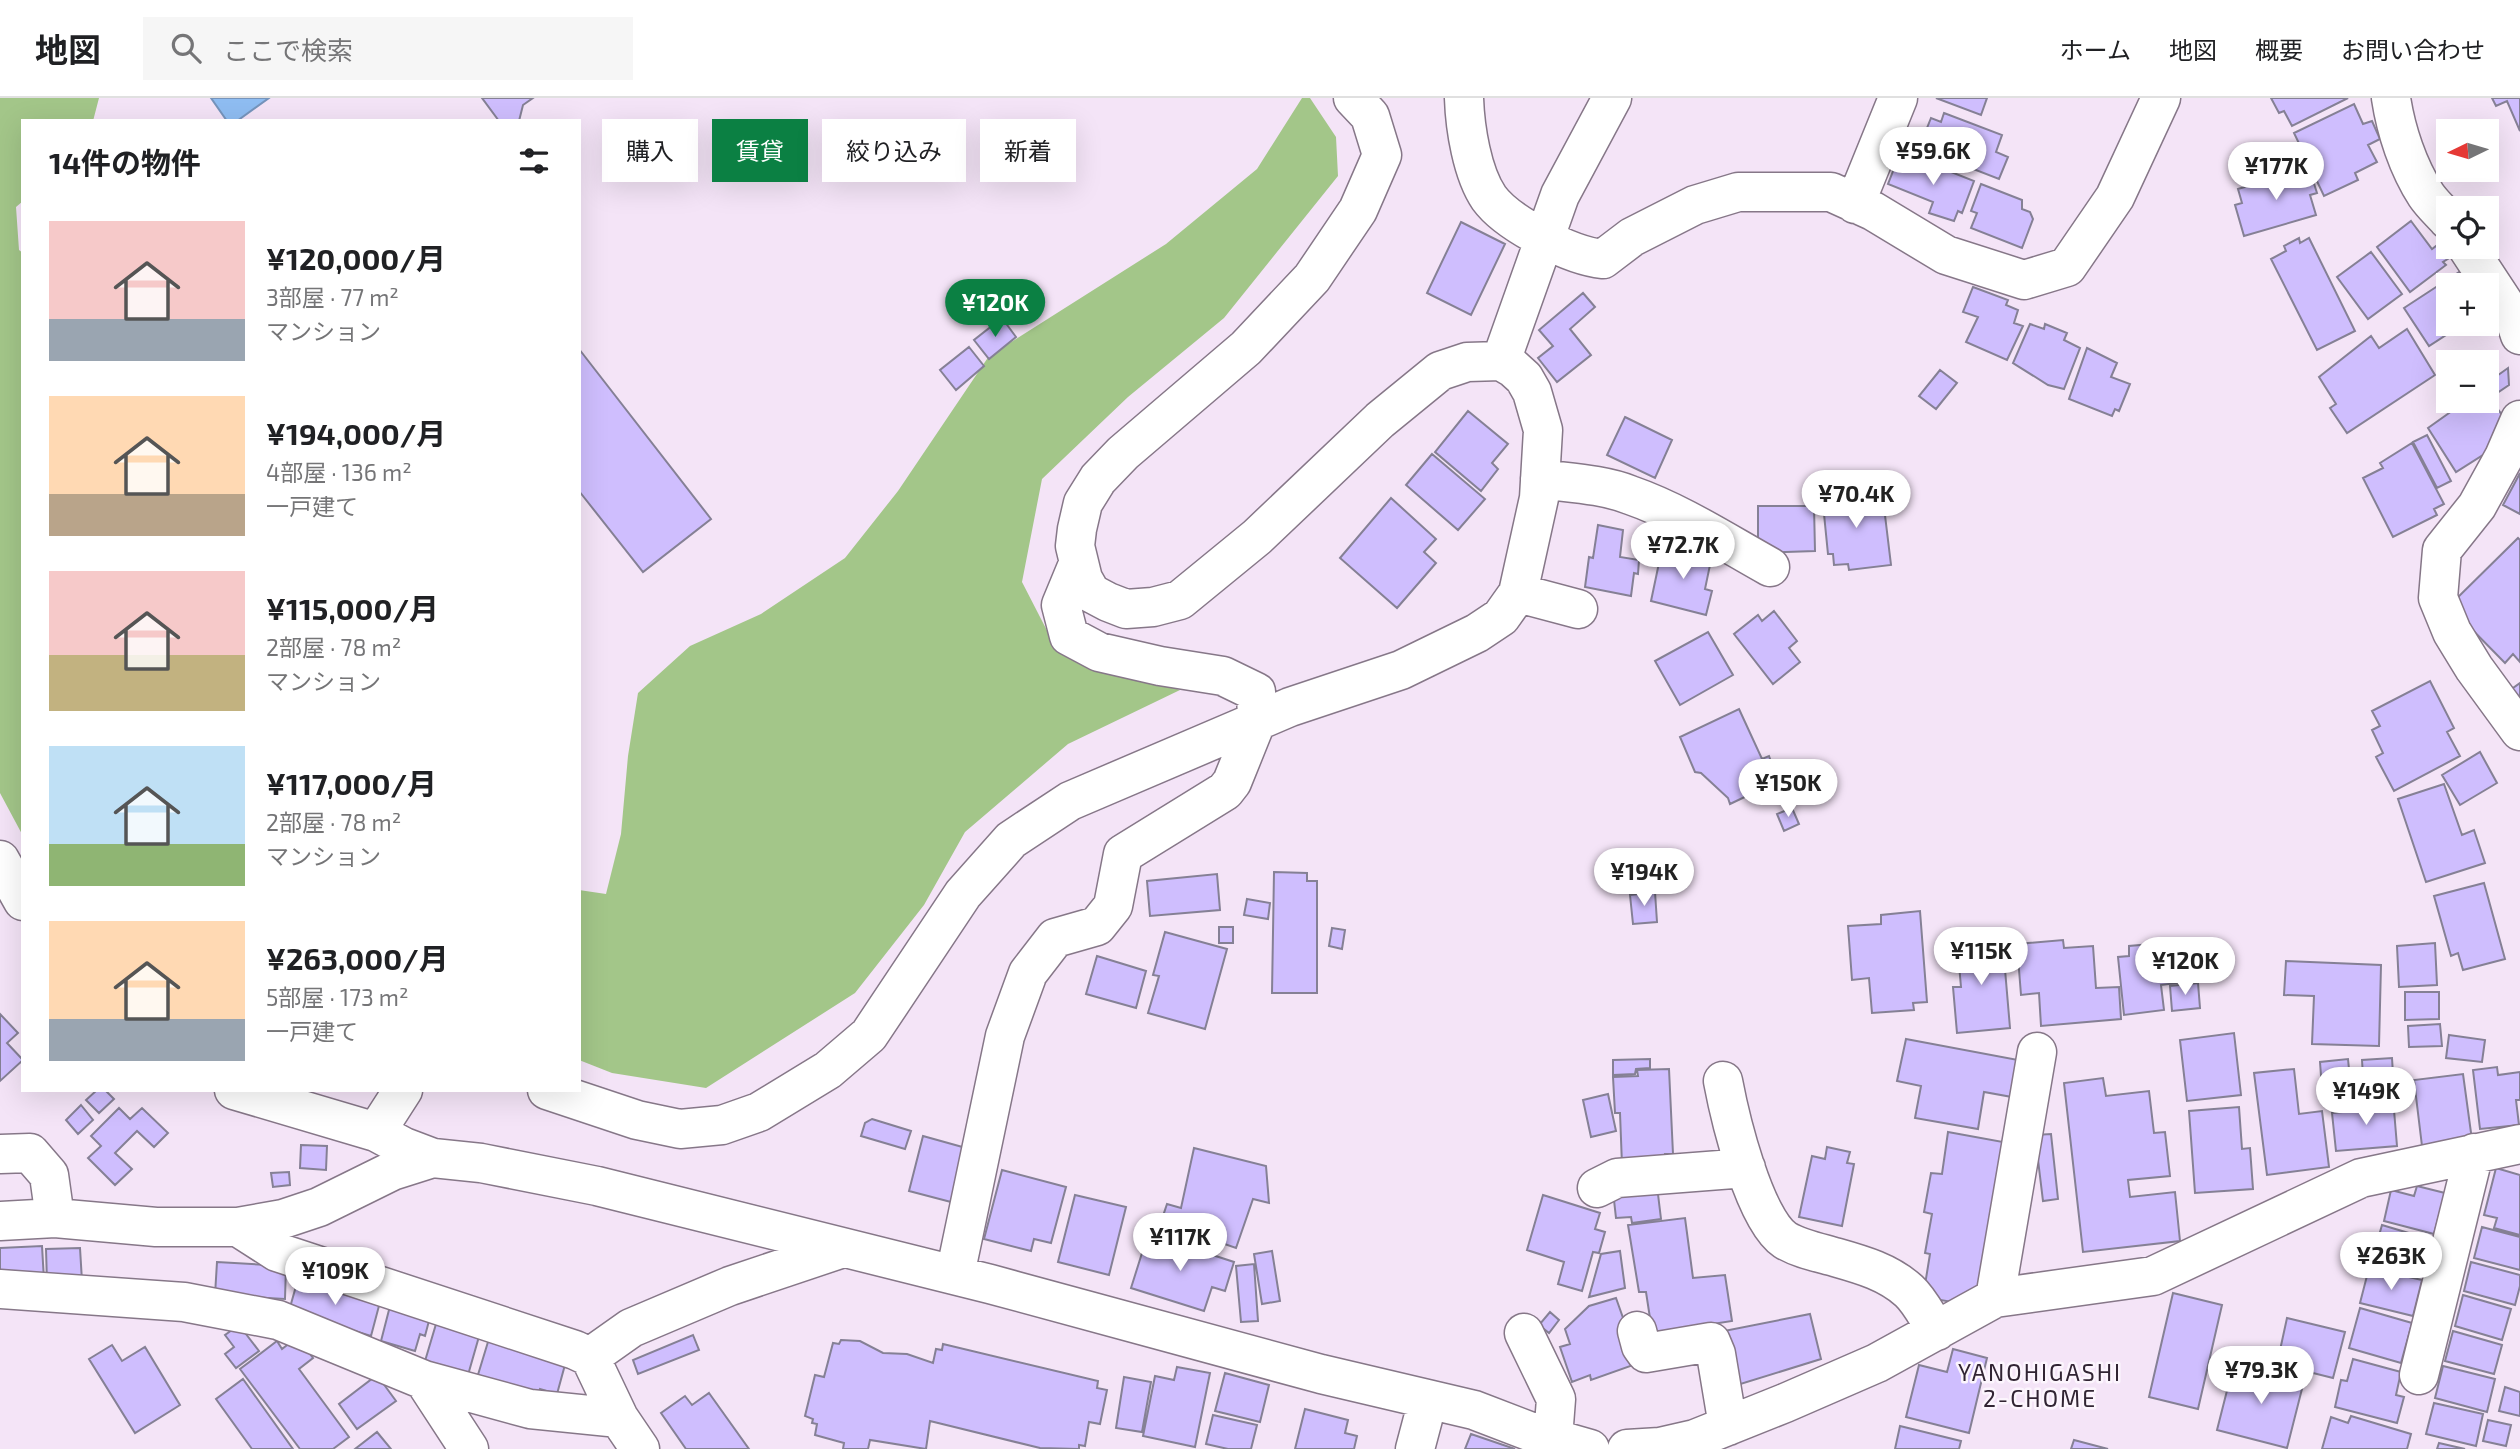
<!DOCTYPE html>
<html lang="ja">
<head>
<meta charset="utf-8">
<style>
  :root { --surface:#fff; --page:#f6f6f6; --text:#202124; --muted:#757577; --line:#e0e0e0; --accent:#0b8043 }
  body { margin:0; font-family:"Exo 2","Noto Sans JP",sans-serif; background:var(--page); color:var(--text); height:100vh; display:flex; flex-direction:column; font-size:26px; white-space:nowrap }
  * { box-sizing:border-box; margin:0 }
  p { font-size:23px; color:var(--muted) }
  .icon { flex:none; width:38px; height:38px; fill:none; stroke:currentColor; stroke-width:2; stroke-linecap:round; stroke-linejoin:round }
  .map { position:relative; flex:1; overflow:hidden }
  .side { position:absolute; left:21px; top:21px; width:560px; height:973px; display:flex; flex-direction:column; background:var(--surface); border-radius:0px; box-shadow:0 7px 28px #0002 }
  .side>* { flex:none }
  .guide { position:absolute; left:602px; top:21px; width:665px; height:63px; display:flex; gap:14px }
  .needle { width:46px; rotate:265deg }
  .controls { position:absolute; left:2436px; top:21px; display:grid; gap:14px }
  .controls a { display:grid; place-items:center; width:63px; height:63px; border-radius:0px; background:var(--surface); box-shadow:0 7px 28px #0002; font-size:35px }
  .price { position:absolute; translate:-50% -60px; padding:0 16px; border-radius:24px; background:#fff; color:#222; font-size:23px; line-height:46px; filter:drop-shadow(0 2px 4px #0008) }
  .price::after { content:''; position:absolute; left:50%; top:42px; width:21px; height:16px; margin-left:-10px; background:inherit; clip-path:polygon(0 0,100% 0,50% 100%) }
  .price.current { background:var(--accent); color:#fff }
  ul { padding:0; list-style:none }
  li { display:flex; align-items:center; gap:21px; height:175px; padding:0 28px }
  li span { display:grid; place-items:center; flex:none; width:196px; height:140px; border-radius:0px; color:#555 }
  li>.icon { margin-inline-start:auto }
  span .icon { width:84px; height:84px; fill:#fffc; stroke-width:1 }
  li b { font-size:30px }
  h2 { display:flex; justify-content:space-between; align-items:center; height:84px; padding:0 28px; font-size:30px }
  .pill { padding:0 24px; border-radius:0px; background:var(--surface); box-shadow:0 7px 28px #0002; font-size:24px; line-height:63px }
  .pill.current { background:var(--accent); color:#fff }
  header { display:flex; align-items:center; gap:42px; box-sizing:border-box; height:98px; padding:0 35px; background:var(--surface); border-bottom:2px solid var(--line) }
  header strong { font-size:33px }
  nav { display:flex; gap:38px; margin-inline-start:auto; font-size:24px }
  .search { width:490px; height:63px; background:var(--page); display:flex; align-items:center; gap:18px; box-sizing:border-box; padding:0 24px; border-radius:0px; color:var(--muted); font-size:26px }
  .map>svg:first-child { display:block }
</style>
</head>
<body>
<header>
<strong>地図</strong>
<div class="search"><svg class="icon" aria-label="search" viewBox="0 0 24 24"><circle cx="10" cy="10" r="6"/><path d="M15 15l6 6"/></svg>ここで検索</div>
<nav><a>ホーム</a><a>地図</a><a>概要</a><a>お問い合わせ</a></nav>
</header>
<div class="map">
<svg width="2520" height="1351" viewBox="0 0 2520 1351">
  <rect width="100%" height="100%" fill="#f4e4f7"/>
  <path fill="#a3c689" d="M0,0H99L93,23H23V103L16,109L19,152L23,155V738L0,695Z
    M1302,0H1310L1336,39L1338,78L1224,220L1128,299L1042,381L1022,484L1057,552L1180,592L1068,646L965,734L924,807L855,895L706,990L612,975L579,962V792L606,796L621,736L628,658L638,595L690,548L761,516L845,460L898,393L989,258L1166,146L1257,71Z"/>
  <path fill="#8fbdf2" stroke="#7694bc" stroke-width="2" d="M211,0H269L237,23H227Z"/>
  <path fill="#cfbefe" stroke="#858095" stroke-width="2" d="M482,0H533L523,7L519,23H499Z
    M1936,0H1987L1981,17Z
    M2271,0H2348L2292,28L2284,13L2279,15Z
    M2492,0H2520V33L2507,3L2496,8Z
    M2354,6L2363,26L2372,23L2380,41L2368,47L2377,64L2355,75L2358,82L2324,98L2294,35Z
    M1944,15L2002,37L1996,54L2008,59L1999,81L1919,50L1931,20L1941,24Z
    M1899,58L1922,68L1926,64L1974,83L1962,115L1958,113L1954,123L1929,115L1933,104L1888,86Z
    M2309,70L2317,95L2310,97L2316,117L2244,138L2235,107L2242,105L2238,91Z
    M1981,86L2022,102V111L2030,114L2033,121L2022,150L1971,130L1977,115L1971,113Z
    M2411,123L2432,151L2440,145L2451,159L2443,164L2446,167L2410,194L2377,149Z
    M1461,124L1505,146L1471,217L1427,195Z
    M2299,140L2300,145L2309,140L2355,233L2317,252L2271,161L2286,153L2284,148Z
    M2371,154L2402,196L2368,221L2337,179Z
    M2459,174L2468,187H2448V226H2463L2429,248L2404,210Z
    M1973,189L2008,202L2006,207L2018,212L2014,225L2023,228L2007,262L1966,244L1978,219L1963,214Z
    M1583,195L1595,209L1570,231L1591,257L1557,284L1538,260L1553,248L1539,232Z
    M1002,220L1016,239L989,261L974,242Z
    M2030,226L2044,231L2045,226L2067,235L2064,242L2080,250L2064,291L2048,287L2013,265Z
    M2407,231L2435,277L2347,335L2330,310L2336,306L2319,279L2371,238L2379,250Z
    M969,249L984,268L956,292L940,272Z
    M2087,250L2117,265L2111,279L2130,286L2119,313L2115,311L2112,318L2069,301Z
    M579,251L711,421L643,474L579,393Z
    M2508,270L2509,287L2491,299L2487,293V285Z
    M1940,272L1957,285L1936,311L1919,298Z
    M2487,296L2502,317L2486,355L2456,374L2428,330L2466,303H2487Z
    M1468,313L1508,346L1492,365L1498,371L1481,393L1435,354Z
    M1625,319L1672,342L1655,380L1607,357Z
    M2427,337L2451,383L2437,390L2413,344Z
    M2412,345L2444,406L2434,411L2437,417L2393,439L2363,380L2383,370L2380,365Z
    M1432,356L1485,401L1458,432L1406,387Z
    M2520,375V416L2503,407Z
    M1871,390L1872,410L1884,409L1891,467L1849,472L1848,466L1834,467L1833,456H1828L1822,396Z
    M1391,400L1436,441L1424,454L1436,465L1397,510L1340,460Z
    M1758,408H1814L1815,453L1758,455Z
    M1598,427L1623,432L1620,459L1639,462L1638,476L1634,475L1631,498L1585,489L1589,459L1593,460Z
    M2518,440L2520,442V564L2513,556L2505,565L2449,508Z
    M1670,446L1698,453L1696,463L1710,467L1705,491L1712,493L1706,517L1651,503L1659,465L1665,466Z
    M1774,513L1797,543L1789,550L1800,564L1773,586L1734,536L1758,517L1762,523Z
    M1708,534L1733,577L1680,607L1655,563Z
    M2430,583L2454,630L2447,634L2460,658L2394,693L2376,659L2383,655L2372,632L2380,628L2372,613Z
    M2520,585V614L2506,595Z
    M1739,611L1762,661L1769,658L1776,678L1770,681L1772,686L1730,706L1728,700L1701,675L1695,674L1680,639Z
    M2480,654L2497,685L2460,707L2442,677Z
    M2444,686L2462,737L2474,732L2485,765L2426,784L2398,701Z
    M1792,710L1799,726L1784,733L1777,716Z
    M1274,774L1307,775V783H1317V895H1272Z
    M1217,776L1220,812L1150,818L1147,783Z
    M2484,785L2505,861L2463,872L2458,855L2451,858L2434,798Z
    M1655,794L1657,824L1633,826L1630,797Z
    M1247,801L1270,805L1268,821L1244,817Z
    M1920,813L1927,904L1913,905L1914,912L1872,915L1869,880L1852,882L1848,828L1881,826V817Z
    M1219,829H1233V845H1219Z
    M1332,830L1345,832L1342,851L1329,848Z
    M1165,834L1227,851L1205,931L1148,915L1159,878L1153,877Z
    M1997,840L1998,849L2003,848L2010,930L1957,935L1953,889H1961L1957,844Z
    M2063,842L2064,850L2093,848L2096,890L2119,889L2121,921L2041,928L2039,895L2021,897L2017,846Z
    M2163,845L2164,853L2195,849L2199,882L2161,887L2164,912L2124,917L2118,859L2129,858V848Z
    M2435,845L2437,887L2399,889L2397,848Z
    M1097,858L1146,873L1136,910L1086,896Z
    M2286,863L2381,867L2379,948L2312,946L2314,898L2284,897Z
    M2198,885L2200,910L2172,913L2170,888Z
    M2405,894H2439V921L2405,922Z
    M0,916L18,935L7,945L23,962L0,983Z
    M2440,926L2442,948L2409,949L2408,928Z
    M2234,935L2241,997L2187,1003L2180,942Z
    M2449,937L2485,942L2482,964L2446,960Z
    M1906,941L2018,962L2012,999L1984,994L1978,1031L1915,1020L1921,988L1897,983Z
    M2392,960L2394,992L2364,995L2362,962Z
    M1650,961V970L1636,971L1635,976L1613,977V962Z
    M2348,961L2352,1002L2323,1005L2320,964Z
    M2497,969L2498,977L2520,974V1002H2516L2519,1027L2480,1031L2473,972Z
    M1669,971L1673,1056H1665V1065L1622,1067L1620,1015H1615L1613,979L1638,978L1637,972Z
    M2294,971L2299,1016L2322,1013L2329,1069L2267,1077L2254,975Z
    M2463,976L2472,1042L2422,1048L2414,982Z
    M2103,980L2106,998L2149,993L2154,1035L2165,1034L2170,1078L2128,1082L2130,1099L2175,1094L2180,1143L2083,1154L2064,985Z
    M97,992H105L114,1001L99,1015L86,1002Z
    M1608,996L1616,1033L1591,1039L1583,1002Z
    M2393,1000L2397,1048L2336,1053L2332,1015L2364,1012V1003Z
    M81,1007L93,1022L78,1036L66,1022Z
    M2239,1009L2242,1051L2250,1050L2253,1091L2195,1095L2189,1013Z
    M119,1010L130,1021L142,1010L168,1035L154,1049L137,1033L115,1055L132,1071L115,1087L88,1060L101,1048L91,1038Z
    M872,1021L911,1033L905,1051L861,1038L865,1025Z
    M1948,1034L2003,1044L1988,1187L1952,1204L1923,1199L1930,1156L1925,1155L1932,1116L1924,1114L1931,1075L1942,1076Z
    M2051,1036L2058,1101L2043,1103L2035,1037Z
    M923,1038L966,1050L951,1104L909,1093Z
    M301,1047L327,1048L326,1072L300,1070Z
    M1827,1049L1850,1054L1847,1065L1854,1066L1842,1128L1799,1119L1812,1058L1825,1061Z
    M1194,1050L1266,1068L1269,1105L1253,1101L1236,1150L1161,1124L1167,1106L1181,1110Z
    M2496,1070L2520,1077V1137L2494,1130L2497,1120L2484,1117Z
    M1002,1072L1066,1089L1051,1145L1034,1141L1031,1153L984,1141Z
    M289,1074L290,1087L273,1089L271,1075Z
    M1657,1088L1661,1121L1632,1125L1631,1119L1616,1120L1613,1093Z
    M2417,1088L2445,1095L2434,1136L2384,1123L2391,1092L2414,1098Z
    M1075,1097L1126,1109L1109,1177L1058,1164Z
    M1543,1097L1600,1115L1595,1131L1605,1134L1599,1155L1593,1154L1582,1193L1558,1186L1564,1164L1527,1152Z
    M1685,1120L1693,1180L1725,1177L1732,1223L1700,1228L1654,1246L1646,1194H1639L1628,1127Z
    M2382,1127L2432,1142L2422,1176L2372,1162Z
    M2482,1129L2520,1139V1172L2474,1160Z
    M1148,1136L1234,1164L1225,1193L1212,1189L1204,1213L1131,1190Z
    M42,1148L44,1182L0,1178V1150Z
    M80,1150L82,1183L47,1184L46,1151Z
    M1272,1153L1280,1203L1262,1206L1254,1156Z
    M1620,1153L1625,1190L1589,1199L1601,1156Z
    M217,1164L286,1168L285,1201L215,1197Z
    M2471,1164L2520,1177V1188L2515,1207L2464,1193Z
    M1254,1166L1258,1223L1241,1224L1236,1168Z
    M2369,1170L2422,1182L2413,1218L2360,1205Z
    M298,1181L380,1204L371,1238L289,1213Z
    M2173,1195L2222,1207L2198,1311L2149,1299Z
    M2463,1197L2511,1211L2502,1242L2455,1228Z
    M1616,1200L1639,1265L1591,1282L1590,1277L1572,1284L1560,1249L1570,1246L1565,1231L1589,1208Z
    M390,1208L430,1219L425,1238L420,1236L415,1253L381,1243Z
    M2360,1210L2412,1225L2401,1265L2349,1250Z
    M1550,1214L1559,1222L1549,1235L1539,1227Z
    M439,1216L480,1235L468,1277L425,1263Z
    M1810,1216L1821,1261L1734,1288L1724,1233Z
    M2287,1220L2345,1234L2333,1280L2277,1266Z
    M239,1227L259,1253L236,1270L225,1256L234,1249L225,1237Z
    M2453,1233L2502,1247L2494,1276L2445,1263Z
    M491,1234L566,1263L557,1296L540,1291L538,1298L477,1280Z
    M693,1237L699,1252L638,1276L633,1262Z
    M841,1242L860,1243L883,1255L907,1256L933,1265L936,1251L942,1252L943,1246L1098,1283L1097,1290L1107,1292L1100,1326L1089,1324L1085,1348L1079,1347V1351L1040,1350L930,1323L926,1351L870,1342L868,1351H843L844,1345L815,1337L817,1326L812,1325L813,1321L805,1318L815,1277L824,1279L833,1245L839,1246Z
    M277,1243L282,1251L291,1244H301L313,1260L299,1271L349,1339L333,1351H300L240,1271Z
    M112,1247L122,1263L145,1249L180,1307L135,1335L89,1261Z
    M1953,1251L1987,1260L1969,1335L1906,1319L1919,1267L1947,1274Z
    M2353,1261L2401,1274L2396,1297L2404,1299L2397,1325L2335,1309L2341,1282L2347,1283Z
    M2234,1265L2304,1283L2287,1350L2217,1332Z
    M2443,1268L2495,1281L2487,1314L2435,1300Z
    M1177,1269L1210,1275L1195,1349L1143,1338L1155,1278L1174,1282Z
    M1225,1275L1269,1287L1260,1324L1215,1313Z
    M377,1277L396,1303L357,1331L339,1306Z
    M1124,1279L1151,1284L1142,1334L1116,1330Z
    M243,1281L293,1351H252L216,1301Z
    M2505,1289L2520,1294V1318L2499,1313Z
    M709,1295L749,1351H686L661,1315L685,1298L692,1307Z
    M2434,1305L2483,1316L2476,1348L2426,1336Z
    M1305,1311L1348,1322L1345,1335L1357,1338L1354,1351H1295Z
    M1213,1317L1257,1327L1251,1351H1228L1206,1346Z
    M2351,1318L2411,1336L2407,1351H2322L2331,1319L2348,1325Z
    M2488,1322L2511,1327L2506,1348L2483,1343Z
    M1900,1328L1961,1343L1959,1351H1895Z
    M377,1334L391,1351H355Z
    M1471,1336L1515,1351H1465Z
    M2074,1342L2108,1351H2071Z
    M2439,1345L2465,1351H2437Z"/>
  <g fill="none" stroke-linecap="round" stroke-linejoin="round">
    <defs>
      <path id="minor" d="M1353,0L1370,18L1382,57L1358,112L1312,180L1246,250L1123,355L1098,381L1083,405L1077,431L1075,448L1083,481L1091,495L1108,504L1126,511L1153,509L1180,502L1257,439L1380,322L1440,273L1467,264L1501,263
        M1464,0C1465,30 1472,75 1489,100C1508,126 1571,158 1603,161L1632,139L1695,107L1738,94H1831L1873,113L1946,157L2024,182L2067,169L2115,99L2161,0
        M2391,0C2396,33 2408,69 2426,97C2432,106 2441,114 2448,122
        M1855,106L1898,0
        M2467,149L2515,222L2520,237
        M2520,322L2504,359L2477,408L2442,452L2438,500L2452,534L2474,570L2520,633
        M1540,381C1570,385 1602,386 1630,397C1679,414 1725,444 1770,469
        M1518,495L1578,511
        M0,762L23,803
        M1723,983C1730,1020 1754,1121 1785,1142C1798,1150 1816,1154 1831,1158C1859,1166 1887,1173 1909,1193C1920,1203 1928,1220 1937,1233
        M234,992L376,1034L404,1049L433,1060
        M547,992L637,1022L680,1031L722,1027L759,1014L828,972L869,937L963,796L1011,742L1070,703L1290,609L1401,572L1477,535L1501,519L1518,495L1539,400L1543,332L1532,294L1524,280L1513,270L1501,263L1560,97L1612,0
        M376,1034L403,992
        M0,1056L30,1055L49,1077L55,1120
        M1597,1090L1617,1080L1746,1070
        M0,1123L55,1120L156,1129H238L283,1121L319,1109L392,1073L433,1060L481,1065L597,1088L990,1186L1321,1276L1474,1312L1534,1335L1590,1351
        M238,1129L277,1154L575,1252L590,1259L619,1320L640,1351
        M955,1177L1005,938L1028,875L1055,840L1097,828L1113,808L1123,756L1225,693L1232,684L1257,622L1256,594L1223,578L1160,568L1099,554L1069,538L1061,507L1078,466
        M0,1191L184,1204L278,1222L424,1282L530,1311L619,1320
        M1995,1200L2037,954
        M1637,1233L1641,1248L1646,1255L1711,1244L1716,1256L1728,1328
        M1524,1235L1556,1301L1553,1340
        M590,1259L631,1230L730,1188L843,1150
        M2419,1277L2474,1055
        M424,1282L469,1351
        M1415,1351L1428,1302
        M1627,1351L1660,1349L1695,1341L1785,1305L1877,1265L1995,1200L2153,1178L2361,1080L2520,1046"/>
    </defs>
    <use href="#minor" stroke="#867788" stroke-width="41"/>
    <use href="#minor" stroke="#fff" stroke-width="38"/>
  </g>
  <g text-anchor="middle" stroke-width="5" stroke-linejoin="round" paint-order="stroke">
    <g font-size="23" letter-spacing="2" fill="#312433" stroke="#fcf5fd">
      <text x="2040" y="1283">YANOHIGASHI<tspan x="2040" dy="26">2-CHOME</tspan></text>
    </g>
  </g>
</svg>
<div class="controls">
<a><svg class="needle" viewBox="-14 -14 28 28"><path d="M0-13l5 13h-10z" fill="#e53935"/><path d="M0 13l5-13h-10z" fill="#757577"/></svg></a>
<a><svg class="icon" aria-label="locate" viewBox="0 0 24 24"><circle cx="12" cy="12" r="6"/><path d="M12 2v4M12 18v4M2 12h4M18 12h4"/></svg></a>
<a>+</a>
<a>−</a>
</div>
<b class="price" style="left:1933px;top:89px">¥59.6K</b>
<b class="price" style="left:2276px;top:104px">¥177K</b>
<b class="price current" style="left:995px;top:241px">¥120K</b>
<b class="price" style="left:1856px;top:432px">¥70.4K</b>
<b class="price" style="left:1683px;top:483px">¥72.7K</b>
<b class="price" style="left:1788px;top:721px">¥150K</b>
<b class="price" style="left:1644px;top:810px">¥194K</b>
<b class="price" style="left:1981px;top:889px">¥115K</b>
<b class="price" style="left:2185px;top:899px">¥120K</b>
<b class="price" style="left:2366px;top:1029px">¥149K</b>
<b class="price" style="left:1180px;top:1175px">¥117K</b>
<b class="price" style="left:2391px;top:1194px">¥263K</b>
<b class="price" style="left:335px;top:1209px">¥109K</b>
<b class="price" style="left:2261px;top:1308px">¥79.3K</b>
<div class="guide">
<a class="pill">購入</a>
<a class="pill current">賃貸</a>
<a class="pill">絞り込み</a>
<a class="pill">新着</a>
</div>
<section class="side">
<h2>14件の物件<svg class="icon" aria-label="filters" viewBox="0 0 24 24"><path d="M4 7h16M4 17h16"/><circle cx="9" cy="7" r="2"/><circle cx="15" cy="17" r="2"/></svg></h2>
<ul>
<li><span style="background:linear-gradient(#f6c9c9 70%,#9aa5b1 0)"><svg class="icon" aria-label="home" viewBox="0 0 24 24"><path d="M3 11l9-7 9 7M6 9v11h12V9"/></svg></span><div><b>¥120,000/月</b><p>3部屋 · 77 m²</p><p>マンション</p></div></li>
<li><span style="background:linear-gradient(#ffd9b3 70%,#b9a48a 0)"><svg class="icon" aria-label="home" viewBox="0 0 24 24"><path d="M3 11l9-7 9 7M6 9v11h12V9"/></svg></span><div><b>¥194,000/月</b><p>4部屋 · 136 m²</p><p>一戸建て</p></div></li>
<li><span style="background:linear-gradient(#f6c9c9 60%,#c2b280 0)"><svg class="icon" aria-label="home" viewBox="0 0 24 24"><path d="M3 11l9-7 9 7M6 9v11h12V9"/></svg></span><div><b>¥115,000/月</b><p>2部屋 · 78 m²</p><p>マンション</p></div></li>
<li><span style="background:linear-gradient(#bfe0f5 70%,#8fb573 0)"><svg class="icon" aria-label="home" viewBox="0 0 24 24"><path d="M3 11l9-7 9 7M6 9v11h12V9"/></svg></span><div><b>¥117,000/月</b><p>2部屋 · 78 m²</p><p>マンション</p></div></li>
<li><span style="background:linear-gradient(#ffd9b3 70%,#9aa5b1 0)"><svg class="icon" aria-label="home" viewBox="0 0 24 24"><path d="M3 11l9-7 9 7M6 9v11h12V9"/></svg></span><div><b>¥263,000/月</b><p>5部屋 · 173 m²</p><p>一戸建て</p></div></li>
</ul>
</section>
</div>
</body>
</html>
